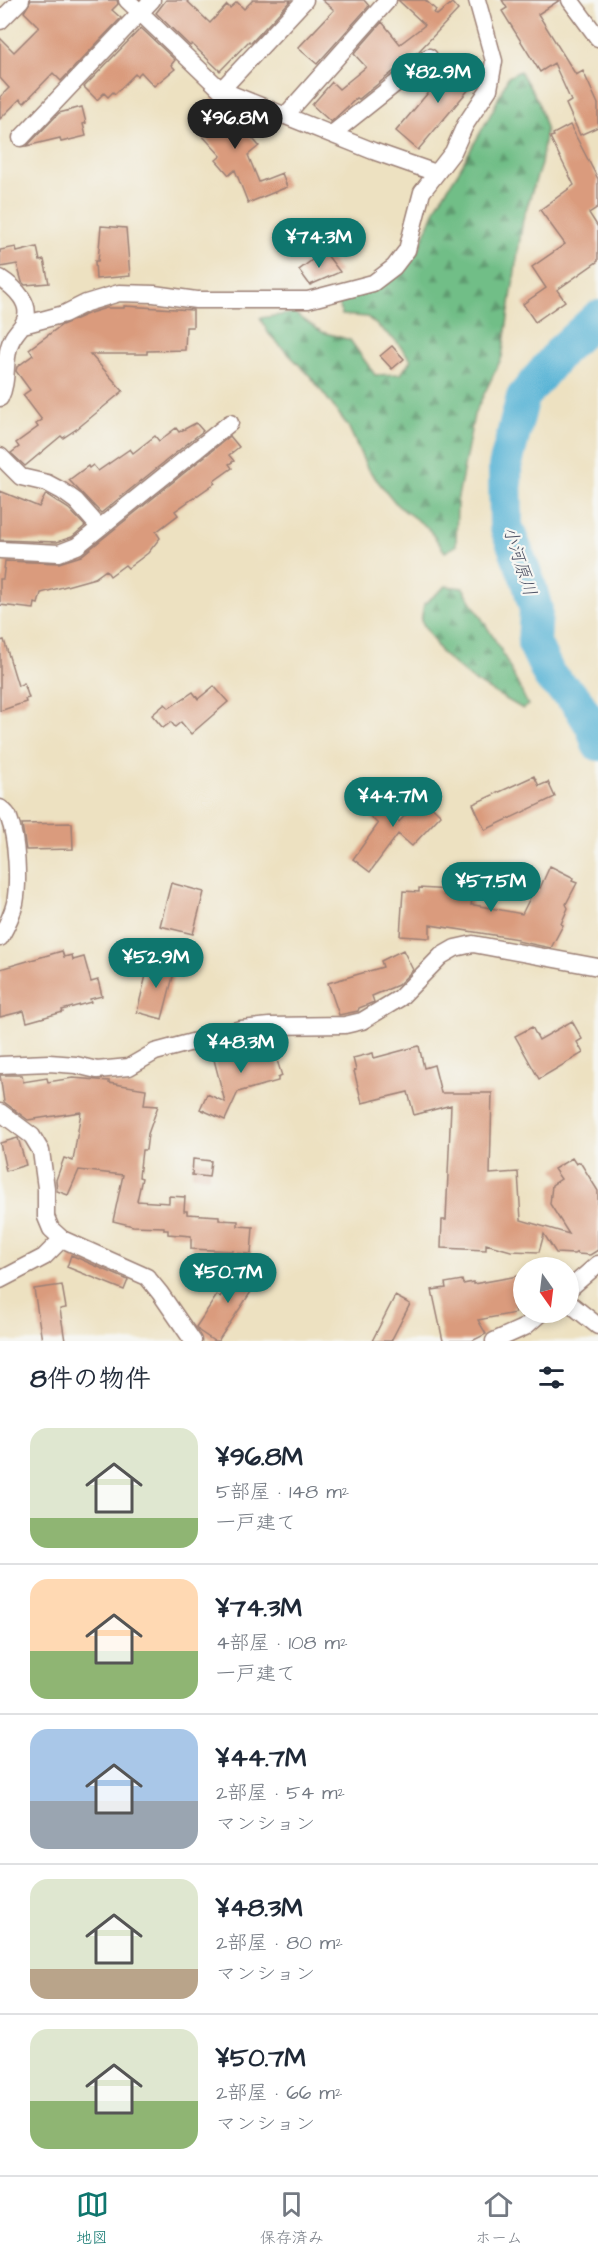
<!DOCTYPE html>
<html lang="ja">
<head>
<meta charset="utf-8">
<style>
  :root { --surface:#fff; --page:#f2f2f3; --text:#1f2937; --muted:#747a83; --line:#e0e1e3; --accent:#0f766e }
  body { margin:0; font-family:"Architects Daughter","Klee One",sans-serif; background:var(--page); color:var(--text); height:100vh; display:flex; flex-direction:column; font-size:22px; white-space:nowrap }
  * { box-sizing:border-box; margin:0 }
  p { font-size:20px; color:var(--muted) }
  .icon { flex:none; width:33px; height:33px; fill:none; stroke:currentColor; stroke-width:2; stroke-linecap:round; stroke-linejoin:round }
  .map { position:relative; height:1341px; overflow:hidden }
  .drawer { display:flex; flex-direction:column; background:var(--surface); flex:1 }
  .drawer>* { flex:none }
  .needle { width:39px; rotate:166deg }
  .fabs { position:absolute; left:513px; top:1257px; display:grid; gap:12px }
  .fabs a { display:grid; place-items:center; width:66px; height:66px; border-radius:50%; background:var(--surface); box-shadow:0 3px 9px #0003; font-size:30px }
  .price { position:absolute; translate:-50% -51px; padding:0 14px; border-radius:21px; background:var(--accent); color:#fff; font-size:20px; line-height:39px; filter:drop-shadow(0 2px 3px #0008) }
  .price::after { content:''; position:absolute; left:50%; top:36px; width:18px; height:14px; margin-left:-9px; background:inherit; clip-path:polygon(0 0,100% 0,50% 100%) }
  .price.selected { background:#222; color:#fff }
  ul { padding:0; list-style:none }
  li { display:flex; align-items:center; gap:18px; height:150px; padding:0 30px }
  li+li { border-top:2px solid var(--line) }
  li span { display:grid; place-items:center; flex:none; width:168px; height:120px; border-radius:18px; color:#555 }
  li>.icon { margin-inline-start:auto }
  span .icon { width:72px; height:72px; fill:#fffc; stroke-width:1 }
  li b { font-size:26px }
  h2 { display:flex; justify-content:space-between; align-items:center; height:72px; padding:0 30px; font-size:26px }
  .dock { display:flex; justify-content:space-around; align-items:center; height:84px; border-top:2px solid var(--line); background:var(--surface); font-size:16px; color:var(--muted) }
  .dock a { display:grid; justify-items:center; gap:3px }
  .dock .selected { color:var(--accent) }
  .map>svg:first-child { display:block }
</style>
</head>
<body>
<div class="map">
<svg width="598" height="1341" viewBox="0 0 598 1341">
  <defs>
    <pattern id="forest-firs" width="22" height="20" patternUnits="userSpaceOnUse" patternTransform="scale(1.5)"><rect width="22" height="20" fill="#71be87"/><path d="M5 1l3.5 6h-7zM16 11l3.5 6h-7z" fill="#5f9a6f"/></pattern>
  </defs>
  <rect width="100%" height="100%" fill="#f6f6f2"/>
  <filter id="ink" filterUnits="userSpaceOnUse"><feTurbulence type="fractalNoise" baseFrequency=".0167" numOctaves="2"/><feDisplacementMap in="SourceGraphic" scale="12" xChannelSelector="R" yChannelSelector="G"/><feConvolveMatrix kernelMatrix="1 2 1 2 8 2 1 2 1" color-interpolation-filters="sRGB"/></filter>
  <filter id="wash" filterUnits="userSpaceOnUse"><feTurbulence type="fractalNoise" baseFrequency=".008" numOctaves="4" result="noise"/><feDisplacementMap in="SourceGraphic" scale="24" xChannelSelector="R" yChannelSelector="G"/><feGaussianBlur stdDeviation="1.35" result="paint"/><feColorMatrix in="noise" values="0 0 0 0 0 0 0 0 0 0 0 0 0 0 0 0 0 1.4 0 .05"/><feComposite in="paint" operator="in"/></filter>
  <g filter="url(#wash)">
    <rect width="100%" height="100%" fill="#ede1c1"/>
    <path fill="url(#forest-firs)" stroke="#5e6e59" stroke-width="1.5" d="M520,71L538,101L546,128L541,164L523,219L502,357L474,415L457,502L456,546L445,552L428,528L398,506L367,468L348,426L311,377L269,334L260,318L294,313L322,332L350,340L375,375L401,374L411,360L397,342L367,317L342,315L339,304L388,282L417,253L437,205L458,172L493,110L508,77Z
      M446,586L463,588L500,648L528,705L523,709L474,681L442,654L421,621L424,604Z"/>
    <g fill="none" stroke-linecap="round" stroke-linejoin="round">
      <path stroke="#57b3d5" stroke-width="34" d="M598,317L562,350L523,397L505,467L506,526L529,584L536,610L534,643L550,677L576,700L593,728L598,744"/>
    </g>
    <g id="blocks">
      <path fill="#da9b7d" d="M31,0H117L118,4L112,10L121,18L61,81L53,73L24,103L20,99L0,119V97L9,88L0,78V38L14,52L39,27L24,12Z
        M166,0H186L210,23L227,5L230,8L237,2L244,9L253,0H291L251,43L249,41L220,71L192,44L190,46L156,13Z
        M322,0H364L369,6L317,64L298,48L334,10Z
        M398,0H425L436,10L434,13L437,15L452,3L458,10L419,51L359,99L357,98L331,122L312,105L332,82L339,89L366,67L354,54L382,22L400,44L425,25Z
        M502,0H560L538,14L576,75L583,71L598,104V127L580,135L566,104L571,101L554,63L540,72L502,11L507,8Z
        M141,28L175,60L171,65L175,69L154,86L141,72L137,76L135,74L115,94L113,92L108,97L104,93L97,100L84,87Z
        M458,57L480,76L418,150L396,131Z
        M214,98L222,102L259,146L248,155L259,182L282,173L287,187L248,203L235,170L229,175L216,160L221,156L200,133L202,130L192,119Z
        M82,107L86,123L83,124L86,136L61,142L60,138L27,146L59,113Z
        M570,125L598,179V207L589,213L598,227V261L557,290L565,301L535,322L523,304L546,288L532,267L565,244L540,210L574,185L550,137L554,136L553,134Z
        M101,226L126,228L130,276L96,279L95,261H98Z
        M16,247L17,252L37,247L40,261L44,260L49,283L25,285L22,282L17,264L0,267V250Z
        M324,251L340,272L310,285L299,270Z
        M124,306L193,310V327H186L185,350L147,351V354H90L123,391L78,428L63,438L61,436L25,466L11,453L19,447L16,443L38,427L36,424L42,420L23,395L30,390L16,371L17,367L33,355L29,349L62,325L90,313L106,308H124Z
        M392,346L404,359L392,369L380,356Z
        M196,423L203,431L101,513L69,480L88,466L89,468L93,465L98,471L130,449L133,453L155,436L159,441L176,428L179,432Z
        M230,436L239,447L229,455L234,461L229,464L232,468L214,481L215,483L175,511L178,515L156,532L160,538L148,553L128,568L125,565L110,576L106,570L95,578L41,593L38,604L35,603L34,609L0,605V579H3L5,561L59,563L81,556Z
        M0,491L39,507L46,494L69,509L85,526L72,537L57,542L0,540Z
        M4,640L18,686L24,683L29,698L25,699L26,702L0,711V641Z
        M214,686L228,702L191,734L181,722L175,727L171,722L163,728L152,715L165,704L169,708L193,692L198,699Z
        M534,776L539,786L548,782L555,797L485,830L473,804Z
        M371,792L399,822L422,797L441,815L412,846L398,834L370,872L353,859L378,824L358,804Z
        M72,823L73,849L26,850L22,824Z
        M550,866L570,876L573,878L572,881L577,883L566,904L568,908L561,924L563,925L551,948L517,941L518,939L430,925V938L400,936L403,891L419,892V888L449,890L444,895L472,900L471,905H474L522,914L536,886L540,888Z
        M171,883L204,892L193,934L160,926Z
        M403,950L413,970L398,985L372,996L374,1002L359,1008L358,1011L339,1015L328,983L383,967L381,961Z
        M62,951L64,957L72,955L73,960L84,957L91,982L98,980L102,996L90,999L91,1002L62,1010L63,1012L27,1022L24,1011L0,1017V969Z
        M150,959L176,965L162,1019L137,1012Z
        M572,1021L582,1039L577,1042L583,1053L539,1079L515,1036L532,1027L539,1040Z
        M271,1041L282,1076L278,1078V1081L238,1092L225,1120L200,1109L207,1094L225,1102L211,1048L231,1043L232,1050Z
        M419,1046L424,1068L434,1065L441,1093H492L490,1174L518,1172L521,1220L569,1234L550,1204L552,1185L561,1179L554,1169L572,1158L576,1164L580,1162L598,1191V1250L590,1255L578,1254L577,1252L574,1254L556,1253L544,1234L539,1252L511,1251L486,1244V1250L441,1248L442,1220H446L451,1105L414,1115L408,1092L362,1103L354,1071L356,1070L353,1058L373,1053L374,1058Z
        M0,1075H22L23,1082L47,1078L48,1082L73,1078L109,1081V1083L146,1089L144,1105L158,1106L148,1134L146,1150H142L139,1177L142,1178L137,1201L169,1203V1196L185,1197L184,1211H187V1214L219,1216V1220L238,1221V1226L253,1227L251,1254L232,1253L233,1251L191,1249V1236L168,1234V1230H164V1227L133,1226L113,1221L123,1175L79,1170L68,1195L57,1191L56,1180L64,1158L73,1161L81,1112L28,1120L4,1102Z
        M18,1138L26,1165L6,1171L0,1143Z
        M193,1159L211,1161L209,1177L192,1175Z
        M71,1255L128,1280L124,1290L67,1267Z
        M241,1264L261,1277L218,1341H214L199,1331L196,1327L217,1295L220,1297Z
        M524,1275V1306L514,1307L515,1313L478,1320L486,1334L472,1341H443L432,1290L446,1288L445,1283L462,1280L463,1284L473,1282V1284Z
        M62,1285L66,1308L60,1309L65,1341H42L34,1289Z
        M395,1296L410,1304L391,1341H372Z"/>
    </g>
  </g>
  <g filter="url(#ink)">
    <use href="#blocks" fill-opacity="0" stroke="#9c8076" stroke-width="1.5"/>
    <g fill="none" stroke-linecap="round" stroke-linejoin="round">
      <defs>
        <path id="street" d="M127,0L221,90L373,151L436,173
          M570,0L598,38
          M0,21L21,0
          M221,90L305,0
          M285,116L388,0
          M332,134L429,57
          M21,138L152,0
          M0,278C14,287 35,305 23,324C17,333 12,335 9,347C4,364 8,382 0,398
          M23,325L64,314L86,303L119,293L154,294L196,300H308L373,283L394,267L407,250L422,192L453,152L465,125L489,89L494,61L477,0
          M0,456L21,477L47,483L62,491L76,501L99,527
          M0,550L59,553L77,546L230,423
          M0,808C4,811 8,814 9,818C17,839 19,882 15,903C12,916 6,927 0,938
          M0,1065L49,1063L76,1065L97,1070L129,1067L155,1052L241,1029L270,1026L345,1025L362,1021L400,998L441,956L455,948L473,944L598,967
          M0,1112L32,1136L41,1151L46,1188V1217L51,1229L62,1239
          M0,1280L44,1257L62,1239L147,1277L160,1293L193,1341
          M568,1290L598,1264
          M568,1302L598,1326
          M494,1341L525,1327L542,1312"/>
      </defs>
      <use href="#street" stroke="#9c8076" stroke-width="19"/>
      <use href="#street" stroke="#fff" stroke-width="16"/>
    </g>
  </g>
  <g text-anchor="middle" stroke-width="4.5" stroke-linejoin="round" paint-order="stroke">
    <g font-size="18" font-style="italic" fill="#4f5366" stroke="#f6f6f2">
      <text transform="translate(520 561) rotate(72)" y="6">小河原川</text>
    </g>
  </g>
</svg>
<div class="fabs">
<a><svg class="needle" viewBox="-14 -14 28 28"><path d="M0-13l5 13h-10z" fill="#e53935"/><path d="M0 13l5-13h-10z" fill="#747a83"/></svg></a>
</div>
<b class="price" style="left:438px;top:104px">¥82.9M</b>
<b class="price selected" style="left:235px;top:150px">¥96.8M</b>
<b class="price" style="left:319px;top:269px">¥74.3M</b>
<b class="price" style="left:393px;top:828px">¥44.7M</b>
<b class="price" style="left:491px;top:913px">¥57.5M</b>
<b class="price" style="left:156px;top:989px">¥52.9M</b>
<b class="price" style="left:241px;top:1074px">¥48.3M</b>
<b class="price" style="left:228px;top:1304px">¥50.7M</b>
</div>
<section class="drawer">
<h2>8件の物件<svg class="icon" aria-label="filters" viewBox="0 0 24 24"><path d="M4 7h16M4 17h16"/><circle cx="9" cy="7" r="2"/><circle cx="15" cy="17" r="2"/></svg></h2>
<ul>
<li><span style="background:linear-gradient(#dfe7d0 75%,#8fb573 0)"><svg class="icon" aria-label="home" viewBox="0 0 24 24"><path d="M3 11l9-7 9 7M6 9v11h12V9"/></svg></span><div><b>¥96.8M</b><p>5部屋 · 148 m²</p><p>一戸建て</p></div></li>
<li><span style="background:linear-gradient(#ffd9b3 60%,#8fb573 0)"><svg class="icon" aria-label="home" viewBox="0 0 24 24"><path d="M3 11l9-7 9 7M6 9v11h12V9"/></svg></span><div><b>¥74.3M</b><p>4部屋 · 108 m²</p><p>一戸建て</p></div></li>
<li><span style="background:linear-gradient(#a9c7e8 60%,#9aa5b1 0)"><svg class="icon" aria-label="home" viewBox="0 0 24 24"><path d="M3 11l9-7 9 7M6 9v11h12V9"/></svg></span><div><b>¥44.7M</b><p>2部屋 · 54 m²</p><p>マンション</p></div></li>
<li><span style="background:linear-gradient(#dfe7d0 75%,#b9a48a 0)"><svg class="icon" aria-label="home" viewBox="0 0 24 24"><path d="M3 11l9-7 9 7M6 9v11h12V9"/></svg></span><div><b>¥48.3M</b><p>2部屋 · 80 m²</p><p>マンション</p></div></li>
<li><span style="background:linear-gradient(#dfe7d0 60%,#8fb573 0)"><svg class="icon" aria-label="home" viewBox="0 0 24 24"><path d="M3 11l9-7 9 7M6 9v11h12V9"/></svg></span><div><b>¥50.7M</b><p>2部屋 · 66 m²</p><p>マンション</p></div></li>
</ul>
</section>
<nav class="dock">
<a class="selected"><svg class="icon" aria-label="map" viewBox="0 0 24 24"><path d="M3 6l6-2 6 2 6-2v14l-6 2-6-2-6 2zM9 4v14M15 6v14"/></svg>地図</a>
<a><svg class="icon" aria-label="saved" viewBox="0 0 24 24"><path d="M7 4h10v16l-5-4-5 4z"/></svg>保存済み</a>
<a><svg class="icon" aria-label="home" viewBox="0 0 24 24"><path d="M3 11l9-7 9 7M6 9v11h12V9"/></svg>ホーム</a>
</nav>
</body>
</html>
